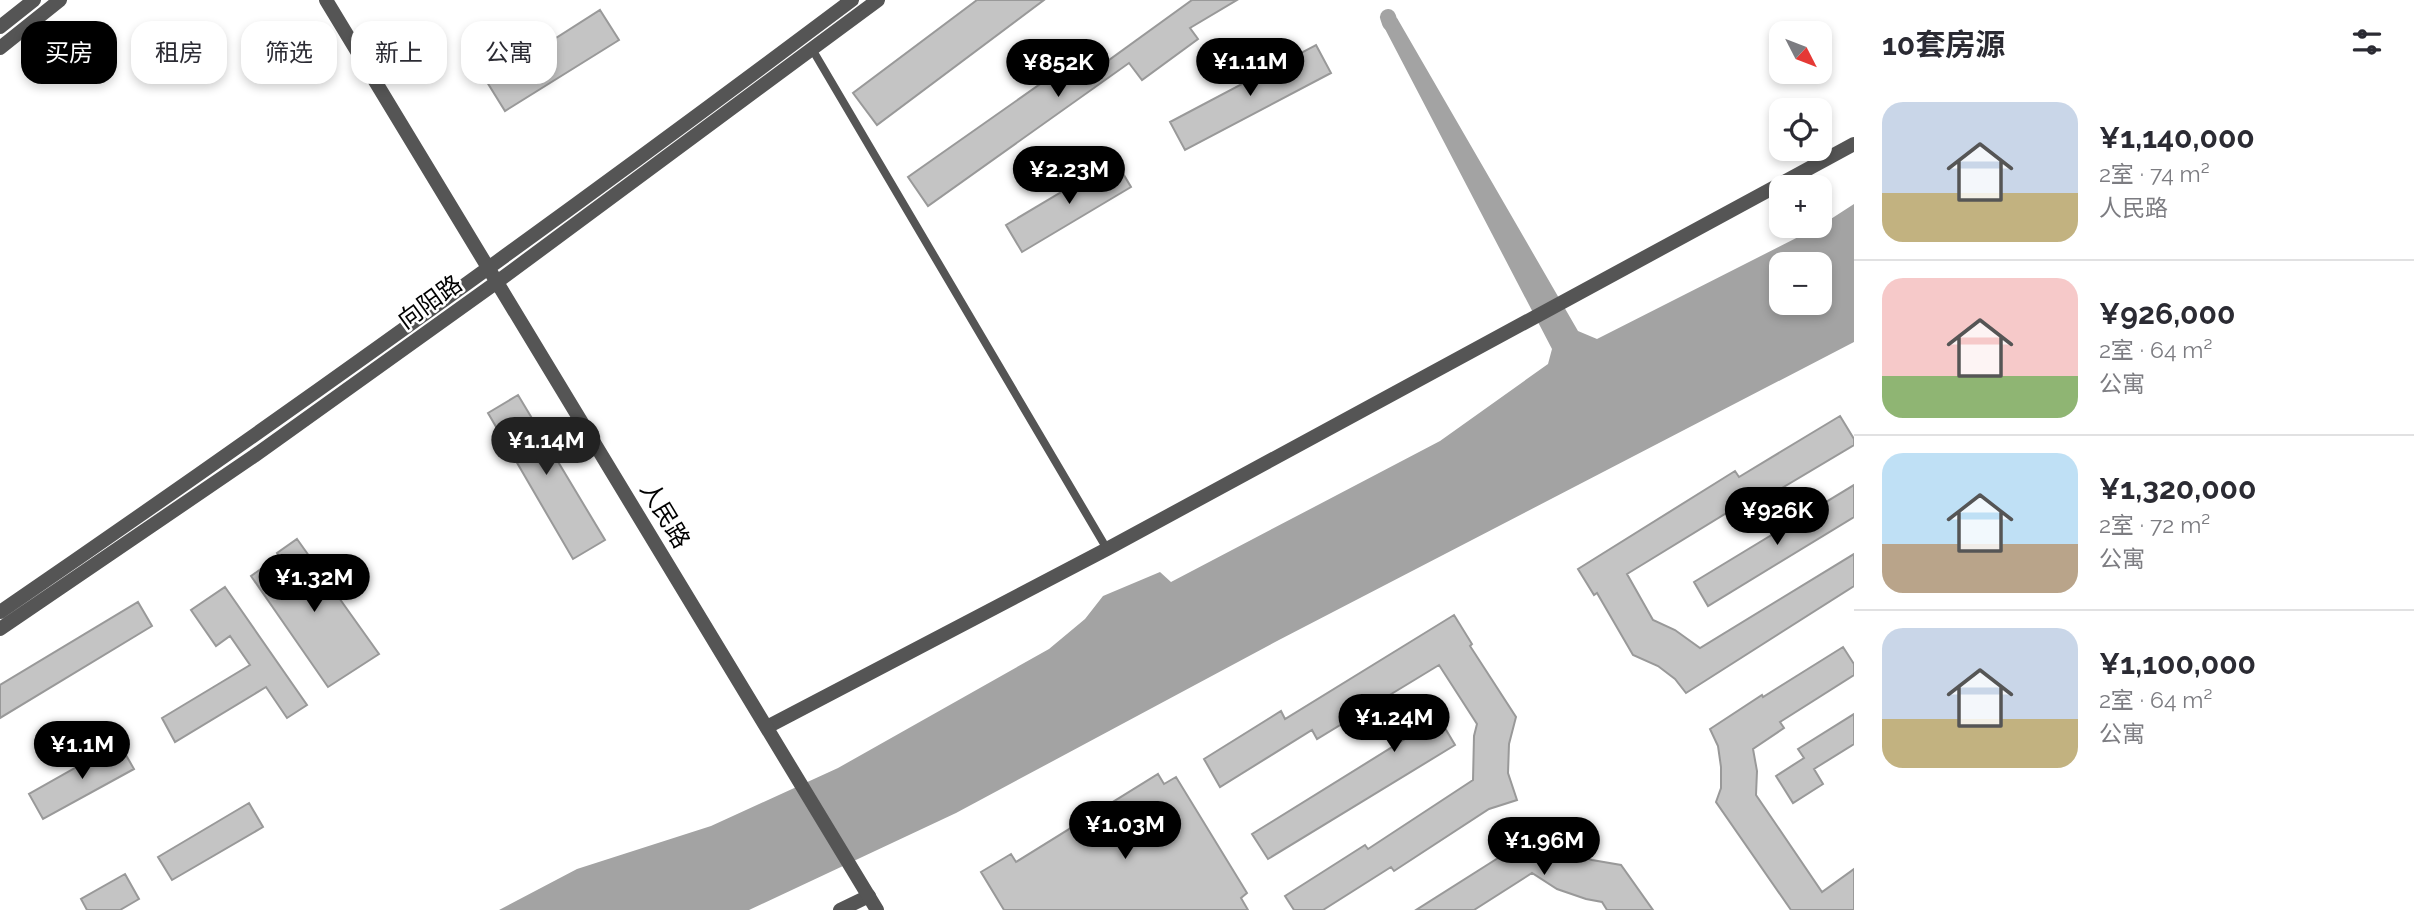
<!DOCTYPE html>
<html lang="zh">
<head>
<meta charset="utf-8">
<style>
  :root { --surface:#fff; --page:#f7f7f7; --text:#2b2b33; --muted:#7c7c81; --line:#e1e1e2; --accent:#000 }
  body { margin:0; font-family:Raleway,"Noto Sans SC",sans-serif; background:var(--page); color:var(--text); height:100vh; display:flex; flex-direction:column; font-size:26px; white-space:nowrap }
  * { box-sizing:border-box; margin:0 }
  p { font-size:23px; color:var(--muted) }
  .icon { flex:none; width:38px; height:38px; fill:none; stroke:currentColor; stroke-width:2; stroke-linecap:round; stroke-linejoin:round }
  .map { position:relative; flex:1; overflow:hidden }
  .drawer { display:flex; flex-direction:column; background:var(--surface); width:560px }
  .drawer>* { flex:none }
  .banner { position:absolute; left:21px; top:21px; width:665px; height:63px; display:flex; gap:14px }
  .needle { width:46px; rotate:132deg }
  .fabs { position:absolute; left:1769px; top:21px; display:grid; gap:14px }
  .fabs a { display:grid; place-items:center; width:63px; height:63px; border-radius:14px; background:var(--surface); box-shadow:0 4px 10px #0003; font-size:35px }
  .price { position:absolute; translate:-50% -60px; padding:0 16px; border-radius:24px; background:var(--accent); color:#fff; font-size:23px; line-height:46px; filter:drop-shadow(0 2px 4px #0008) }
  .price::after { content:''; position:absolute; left:50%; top:42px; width:21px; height:16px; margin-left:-10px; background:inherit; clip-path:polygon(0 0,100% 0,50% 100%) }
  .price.selected { background:#222; color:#fff }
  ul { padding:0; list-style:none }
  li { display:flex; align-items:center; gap:21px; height:175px; padding:0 28px }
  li+li { border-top:2px solid var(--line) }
  li span { display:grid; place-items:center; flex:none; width:196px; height:140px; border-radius:21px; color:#555 }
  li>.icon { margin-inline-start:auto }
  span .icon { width:84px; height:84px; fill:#fffc; stroke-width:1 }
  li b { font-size:30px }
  h2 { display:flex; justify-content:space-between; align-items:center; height:84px; padding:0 28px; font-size:30px }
  .chip { padding:0 24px; border-radius:21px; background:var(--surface); box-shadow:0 4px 10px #0003; font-size:24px; line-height:63px }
  .chip.selected { background:var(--accent); color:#fff }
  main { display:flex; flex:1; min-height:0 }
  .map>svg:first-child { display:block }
</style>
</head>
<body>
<main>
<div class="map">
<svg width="1854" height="910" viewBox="0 0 1854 910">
  <rect width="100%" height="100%" fill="#fff"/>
  <path fill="#a3a3a3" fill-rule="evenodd" d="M1397,18L1578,331L1597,339L1820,226L1854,204V342L1277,641L956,813L749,910H499L577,869L711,826L838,768L1049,649L1085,619L1103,596L1160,572L1171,582L1440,441L1548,364L1552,349L1384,27ZM1782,264H1820V303H1782Z"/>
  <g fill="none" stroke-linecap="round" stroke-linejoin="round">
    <path stroke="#a3a3a3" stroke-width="16" d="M1388,17L1390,23"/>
  </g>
  <path fill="#c4c4c4" stroke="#999" stroke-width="2" d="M977,0H1044L877,125L853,93Z
    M1192,0H1237L1190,28L1198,39L1142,80L1129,63L928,206L908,177L1090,49L1102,65Z
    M600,10L619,40L505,111L487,82Z
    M1316,45L1331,73L1185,150L1170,122Z
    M1115,160L1131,187L1022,252L1006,225Z
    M518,395L605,540L573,559L488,413Z
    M1840,416L1854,439V445L1767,497L1764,490L1627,574L1653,620L1675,630L1700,648L1854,554V586L1686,693L1675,679L1658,666L1633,655L1597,593L1594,595L1578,569L1735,471L1739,477Z
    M1854,485V517L1708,606L1694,582Z
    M297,539L379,654L328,687L251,576L279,556L277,553Z
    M225,587L307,705L287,718L266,687L175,742L162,718L250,665L230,636L216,646L191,610Z
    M138,602L152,626L0,718V685Z
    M1454,615L1472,644L1470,646L1516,717L1509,744L1508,773L1517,800L1489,809L1394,871L1391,867L1323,910H1294L1285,896L1365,845L1368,849L1473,780L1474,736L1477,724L1439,665L1317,739L1312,730L1220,787L1204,759L1281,711L1285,719Z
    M1843,647L1854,664V675L1780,722L1784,728L1753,749L1757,771L1756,795L1822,892L1854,869V910H1791L1716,802L1721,788V767L1718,746L1710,729L1762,695L1763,697Z
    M1854,714V744L1814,769L1823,784L1793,803L1776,776L1804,758L1798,749Z
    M1439,718L1455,745L1268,859L1252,834Z
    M119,743L134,769L43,819L29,794Z
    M1158,774L1164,784L1176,777L1247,893L1241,898L1248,910H1004L981,872L1011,854L1016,862Z
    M249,803L263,827L172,880L158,857Z
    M1544,824L1557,844L1569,853L1592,860L1621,865L1653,910H1607L1602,902L1586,899L1557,889L1532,873L1474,910H1416L1517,846L1515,843Z
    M125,874L139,899L120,910H87L81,899Z"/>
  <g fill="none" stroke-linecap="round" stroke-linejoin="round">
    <path stroke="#555" stroke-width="8" d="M812,49L1107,549"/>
    <path stroke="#555" stroke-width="14" d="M767,727L1107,549L1854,144
      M840,910L869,896"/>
    <path stroke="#555" stroke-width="14" d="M326,0L877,910
      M0,27L34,0
      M0,48L60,0
      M0,612C289,414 572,210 852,0
      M0,629L254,456L497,282L878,0"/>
  </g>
  <g text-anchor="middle" stroke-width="5" stroke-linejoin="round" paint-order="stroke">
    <g font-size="24" fill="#000" stroke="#fff">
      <text transform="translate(430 302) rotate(-36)" y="8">向阳路</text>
      <text transform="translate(665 515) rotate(59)" y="8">人民路</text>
    </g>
  </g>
</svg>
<div class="fabs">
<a><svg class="needle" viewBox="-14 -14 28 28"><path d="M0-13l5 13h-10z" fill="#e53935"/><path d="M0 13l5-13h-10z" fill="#7c7c81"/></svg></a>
<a><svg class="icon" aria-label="locate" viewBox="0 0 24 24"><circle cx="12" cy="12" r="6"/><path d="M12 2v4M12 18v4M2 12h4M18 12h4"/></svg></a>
<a>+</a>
<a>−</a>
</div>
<b class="price" style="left:1250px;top:98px">¥1.11M</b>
<b class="price" style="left:1058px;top:99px">¥852K</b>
<b class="price" style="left:1069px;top:206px">¥2.23M</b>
<b class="price selected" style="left:546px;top:477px">¥1.14M</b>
<b class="price" style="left:1777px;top:547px">¥926K</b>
<b class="price" style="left:314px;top:614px">¥1.32M</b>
<b class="price" style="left:1394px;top:754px">¥1.24M</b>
<b class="price" style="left:82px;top:781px">¥1.1M</b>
<b class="price" style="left:1125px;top:861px">¥1.03M</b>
<b class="price" style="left:1544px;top:877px">¥1.96M</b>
<div class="banner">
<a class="chip selected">买房</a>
<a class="chip">租房</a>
<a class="chip">筛选</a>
<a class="chip">新上</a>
<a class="chip">公寓</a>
</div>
</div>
<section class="drawer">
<h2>10套房源<svg class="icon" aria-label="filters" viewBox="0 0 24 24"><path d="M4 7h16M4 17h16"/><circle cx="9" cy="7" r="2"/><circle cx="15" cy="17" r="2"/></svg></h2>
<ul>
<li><span style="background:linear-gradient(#c9d6e8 65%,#c2b280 0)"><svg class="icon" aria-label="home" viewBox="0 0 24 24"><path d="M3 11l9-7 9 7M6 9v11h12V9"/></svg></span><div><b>¥1,140,000</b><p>2室 · 74 m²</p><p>人民路</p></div></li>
<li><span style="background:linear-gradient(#f6c9c9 70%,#8fb573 0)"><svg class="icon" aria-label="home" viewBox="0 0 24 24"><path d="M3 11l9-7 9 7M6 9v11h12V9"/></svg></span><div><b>¥926,000</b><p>2室 · 64 m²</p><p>公寓</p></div></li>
<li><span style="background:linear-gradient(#bfe0f5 65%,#b9a48a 0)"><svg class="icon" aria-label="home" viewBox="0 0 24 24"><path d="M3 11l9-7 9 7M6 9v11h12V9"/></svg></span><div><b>¥1,320,000</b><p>2室 · 72 m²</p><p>公寓</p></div></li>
<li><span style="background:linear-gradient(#c9d6e8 65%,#c2b280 0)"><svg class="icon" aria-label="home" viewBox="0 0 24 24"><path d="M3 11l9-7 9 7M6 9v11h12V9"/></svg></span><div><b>¥1,100,000</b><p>2室 · 64 m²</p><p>公寓</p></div></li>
</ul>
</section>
</main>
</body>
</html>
